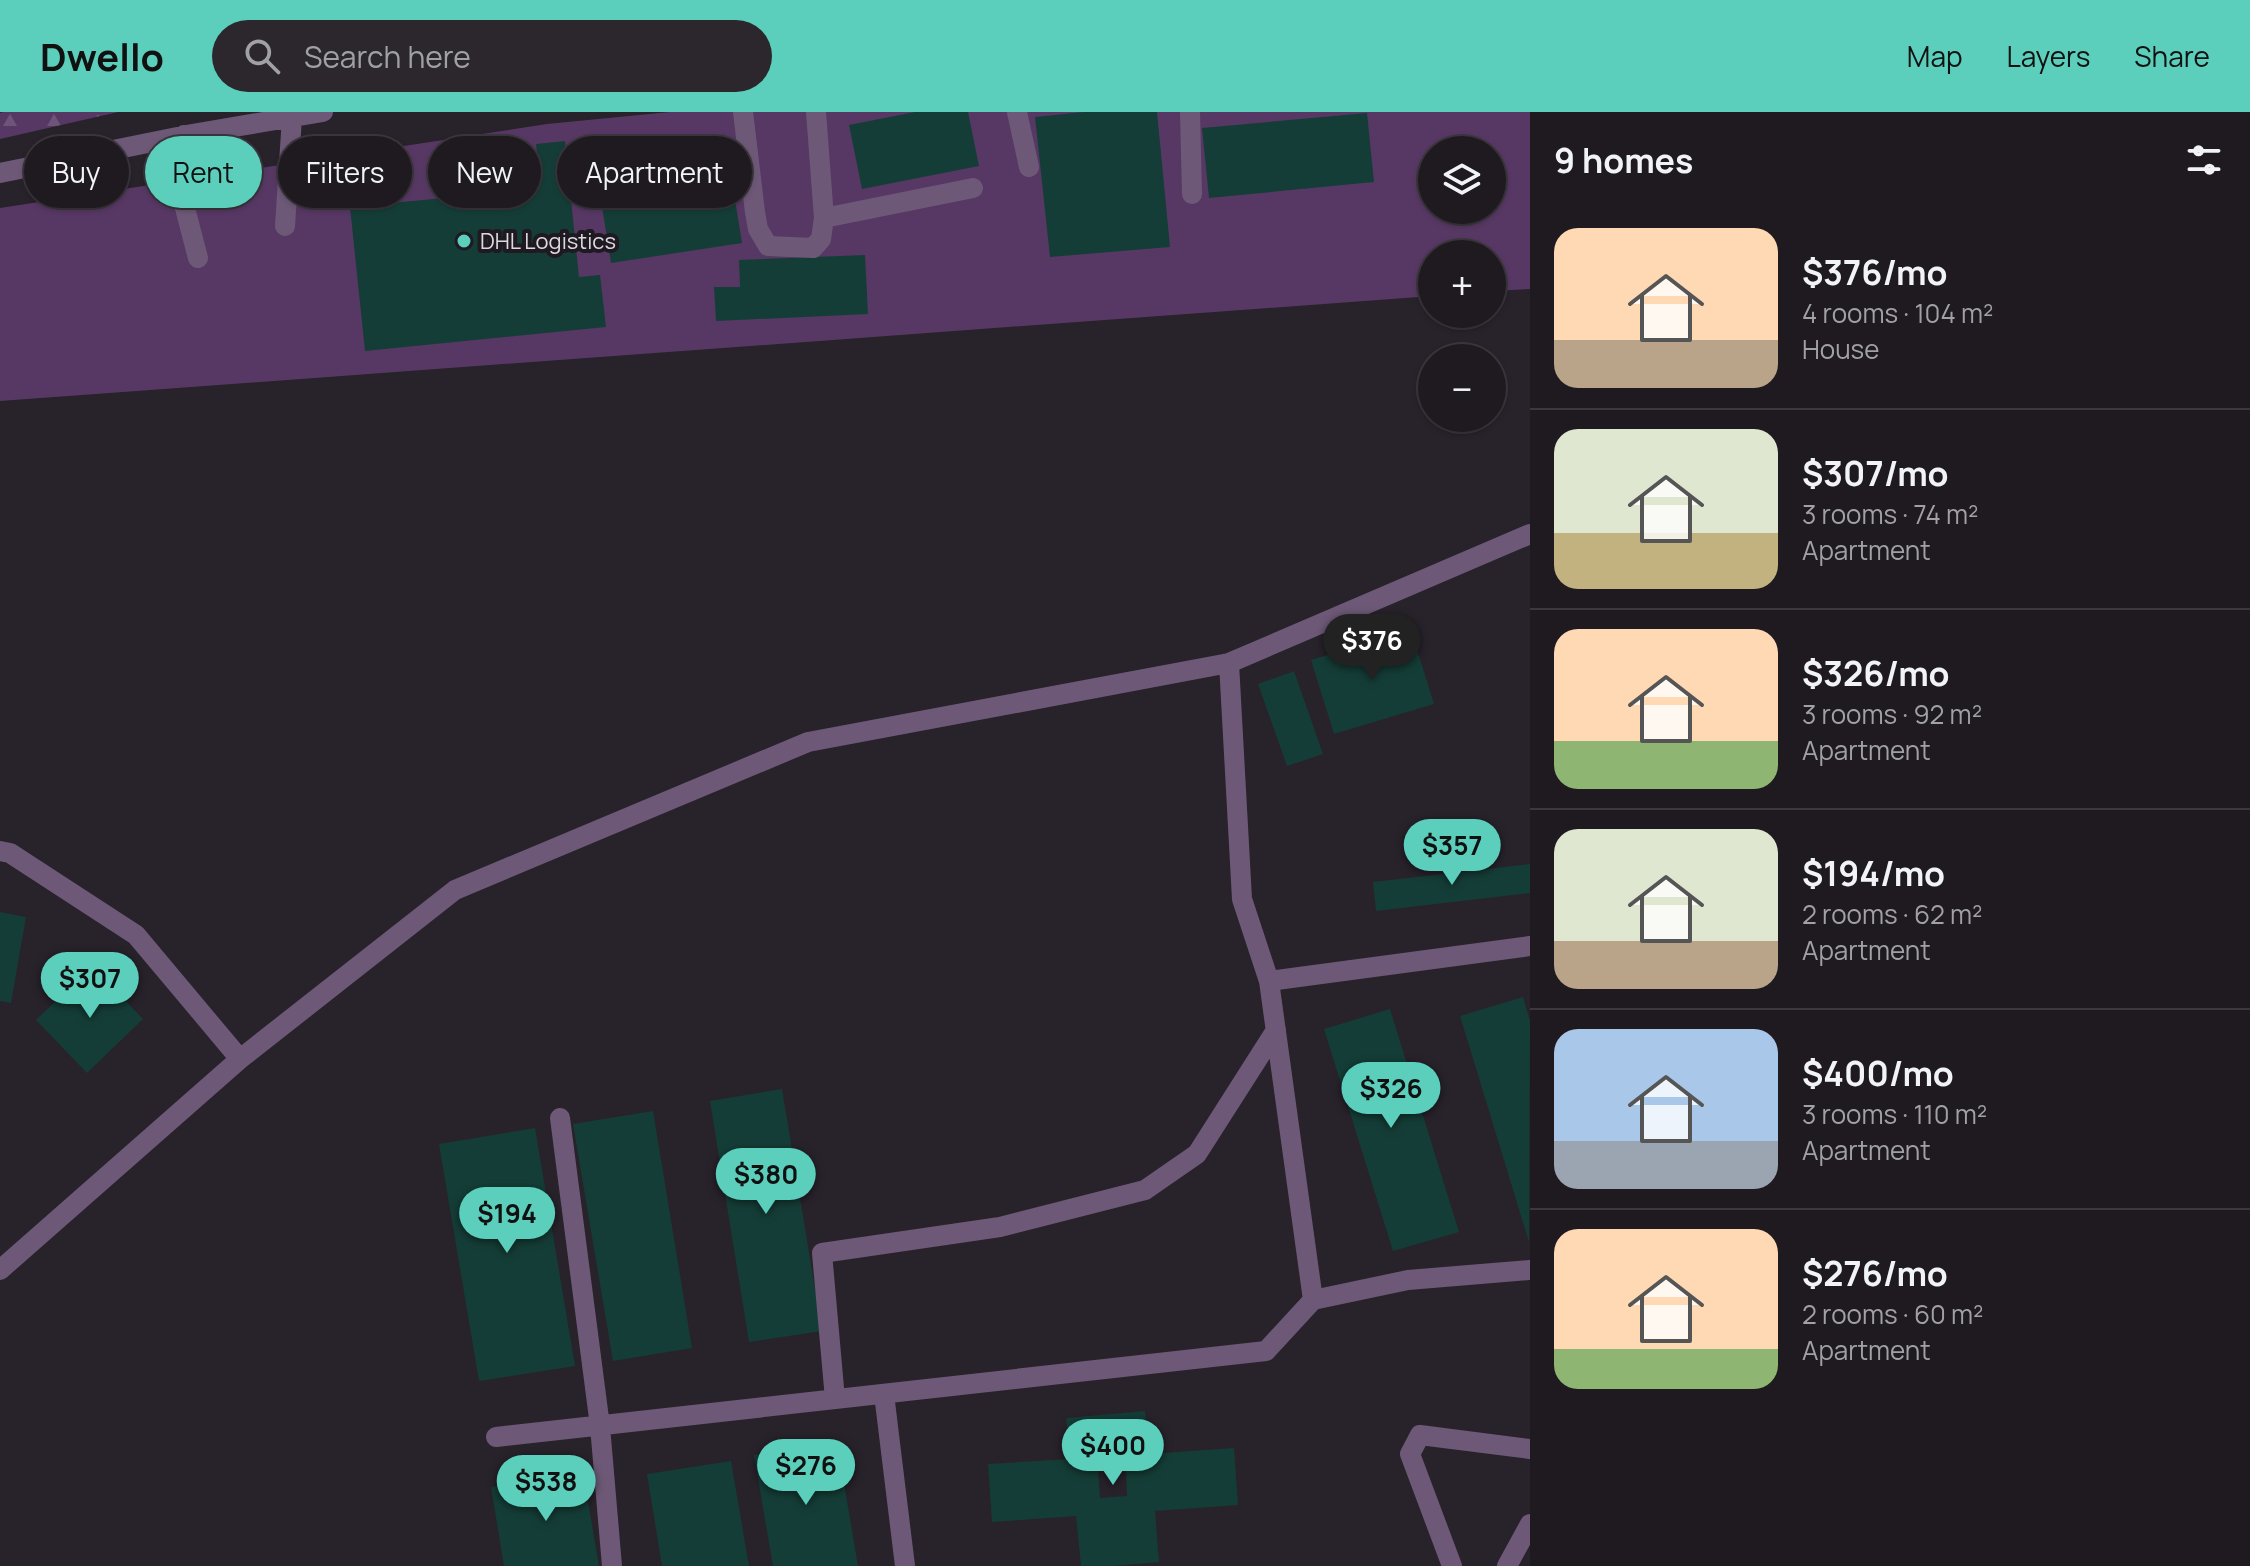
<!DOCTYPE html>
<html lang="en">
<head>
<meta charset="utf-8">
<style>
  :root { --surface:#1e1a20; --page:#2b272d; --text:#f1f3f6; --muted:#a1a1a5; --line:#3c383e; --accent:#5bcebc }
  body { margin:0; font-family:Manrope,sans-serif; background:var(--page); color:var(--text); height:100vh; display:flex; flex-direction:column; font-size:30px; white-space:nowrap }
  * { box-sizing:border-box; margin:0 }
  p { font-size:26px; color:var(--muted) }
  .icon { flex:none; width:44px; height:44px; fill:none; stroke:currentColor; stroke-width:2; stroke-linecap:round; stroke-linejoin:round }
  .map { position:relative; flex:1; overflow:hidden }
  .drawer { display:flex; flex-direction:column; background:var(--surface); width:720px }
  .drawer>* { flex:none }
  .top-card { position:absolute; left:24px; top:24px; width:760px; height:72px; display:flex; gap:16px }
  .controls { position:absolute; left:1418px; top:24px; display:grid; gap:16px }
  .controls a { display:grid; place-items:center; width:88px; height:88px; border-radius:50%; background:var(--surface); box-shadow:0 2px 6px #0004,0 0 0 2px var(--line); font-size:40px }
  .price { position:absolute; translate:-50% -68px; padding:0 18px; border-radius:28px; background:var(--accent); color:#111; font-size:26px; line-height:52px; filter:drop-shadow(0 2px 4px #0008) }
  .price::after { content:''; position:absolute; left:50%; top:48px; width:24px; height:18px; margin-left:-12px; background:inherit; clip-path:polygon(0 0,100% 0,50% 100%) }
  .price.selected { background:#222; color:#fff }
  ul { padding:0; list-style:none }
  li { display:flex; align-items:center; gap:24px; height:200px; padding:0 24px }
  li+li { border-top:2px solid var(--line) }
  li span { display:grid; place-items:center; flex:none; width:224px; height:160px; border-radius:24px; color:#555 }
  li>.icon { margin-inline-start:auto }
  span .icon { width:96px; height:96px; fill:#fffc; stroke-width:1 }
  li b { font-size:34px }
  h2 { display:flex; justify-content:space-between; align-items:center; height:96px; padding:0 24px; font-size:34px }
  .tag { padding:0 28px; border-radius:36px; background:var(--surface); box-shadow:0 2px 6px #0004,0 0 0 2px var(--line); font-size:28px; line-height:72px }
  .tag.selected { background:var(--accent); color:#111 }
  header { display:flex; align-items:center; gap:48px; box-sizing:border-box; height:112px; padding:0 40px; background:var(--accent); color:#111 }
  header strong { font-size:38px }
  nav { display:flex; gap:44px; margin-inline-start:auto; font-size:28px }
  .search { width:560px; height:72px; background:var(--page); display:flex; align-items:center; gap:20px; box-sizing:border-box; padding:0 28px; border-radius:44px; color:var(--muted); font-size:30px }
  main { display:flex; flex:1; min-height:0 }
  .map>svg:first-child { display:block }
</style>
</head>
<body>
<header>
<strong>Dwello</strong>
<div class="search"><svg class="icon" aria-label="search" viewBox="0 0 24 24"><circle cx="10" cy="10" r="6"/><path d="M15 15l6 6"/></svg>Search here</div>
<nav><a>Map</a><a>Layers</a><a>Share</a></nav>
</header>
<main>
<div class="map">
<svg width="1530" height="1454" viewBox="0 0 1530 1454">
  <defs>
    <pattern id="forest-firs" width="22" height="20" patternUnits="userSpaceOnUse" patternTransform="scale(2)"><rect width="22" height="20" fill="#573864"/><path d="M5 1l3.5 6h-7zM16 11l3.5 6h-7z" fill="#6f547a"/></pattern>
  </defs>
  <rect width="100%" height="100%" fill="#28222b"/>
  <path fill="#573864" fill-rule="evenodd" d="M670,0H1530V177L1492,179V142H1432V184L0,289V96L547,12ZM1432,38H1492V98H1432Z"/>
  <path fill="url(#forest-firs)" d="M4,0H118L0,27V1Z"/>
  <path fill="#153d37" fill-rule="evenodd" d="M915,0H968L979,54L862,77L849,13Z
    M1084,0H1157L1170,135L1050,145L1035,5Z
    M1367,1L1374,70L1209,86L1202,16Z
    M565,29L579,165L600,163L606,215L365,239L350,95L485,82L483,64L539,59L536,32Z
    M732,69L742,131L611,151L601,88Z
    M865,143L868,202L716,209L714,175H740L739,148Z
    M1411,518L1434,592L1334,622L1311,548Z
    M1294,559L1323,642L1287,654L1258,572Z
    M1530,752V781L1376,799L1373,770Z
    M0,800L26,805L11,891L0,889Z
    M92,854L143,907L87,961L36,908Z
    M1523,885L1530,909L1529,1130L1460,904Z
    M1390,897L1459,1120L1393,1139L1324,917Z
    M782,977L822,1219L749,1230L710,989Z
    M653,999L692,1236L613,1249L573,1012Z
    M535,1016L575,1254L479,1269L439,1032Z
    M1145,1299L1149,1342L1234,1336L1238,1393L1155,1399L1159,1450L1114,1454H1081L1076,1404L992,1410L988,1352L1070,1347L1066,1306ZM1126,1356L1127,1384L1100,1386L1098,1357Z
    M837,1330L858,1454H773L754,1343Z
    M731,1349L749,1454H662L647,1362Z
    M583,1360L599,1454H504L491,1375Z"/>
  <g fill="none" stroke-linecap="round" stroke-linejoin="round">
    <path stroke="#6d5977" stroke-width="20" d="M743,0L755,100L758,117L768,134L813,136L821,127L824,106
      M816,0L824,106L973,76
      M1017,0L1029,55
      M1190,0L1192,82
      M184,23L180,77L198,146
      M0,61L192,22L323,0
      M285,114L292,5
      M1229,551L1242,787L1269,869L1313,1188
      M0,739L10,741L136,823L240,947
      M1269,869L1530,834
      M560,1006L600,1314L612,1454
      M0,1158L240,947L455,778L808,630L1229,551L1530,422
      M884,1282L905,1454
      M835,1287L822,1141L1000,1115L1145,1078L1197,1042L1276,918
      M496,1325L1266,1239L1313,1188L1408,1168L1530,1158
      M1452,1454L1410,1342L1420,1323L1530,1337
      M1507,1454L1530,1412"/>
  </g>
  <circle fill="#5bcebc" stroke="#1f1922" stroke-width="3" cx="464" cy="129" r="8"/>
  <g text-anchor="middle" stroke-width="8" stroke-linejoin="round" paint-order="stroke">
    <g font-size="22" fill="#ddd9df" stroke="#1f1922" text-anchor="start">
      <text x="480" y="137">DHL Logistics</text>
    </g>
  </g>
</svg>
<div class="controls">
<a><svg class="icon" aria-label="layers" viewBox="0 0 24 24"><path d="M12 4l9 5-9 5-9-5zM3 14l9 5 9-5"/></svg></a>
<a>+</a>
<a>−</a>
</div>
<b class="price selected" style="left:1372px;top:570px">$376</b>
<b class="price" style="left:1452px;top:775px">$357</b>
<b class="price" style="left:90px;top:908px">$307</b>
<b class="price" style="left:1391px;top:1018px">$326</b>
<b class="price" style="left:766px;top:1104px">$380</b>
<b class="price" style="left:507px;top:1143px">$194</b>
<b class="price" style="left:1113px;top:1375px">$400</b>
<b class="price" style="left:806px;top:1395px">$276</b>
<b class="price" style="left:546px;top:1411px">$538</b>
<div class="top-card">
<a class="tag">Buy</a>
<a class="tag selected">Rent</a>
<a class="tag">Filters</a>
<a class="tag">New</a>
<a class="tag">Apartment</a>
</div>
</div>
<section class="drawer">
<h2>9 homes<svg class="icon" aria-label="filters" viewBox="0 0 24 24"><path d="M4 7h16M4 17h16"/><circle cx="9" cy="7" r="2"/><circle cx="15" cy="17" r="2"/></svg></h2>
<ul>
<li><span style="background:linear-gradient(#ffd9b3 70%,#b9a48a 0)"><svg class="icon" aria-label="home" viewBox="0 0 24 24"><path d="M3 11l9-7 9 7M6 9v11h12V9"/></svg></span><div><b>$376/mo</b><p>4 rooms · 104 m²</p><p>House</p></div></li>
<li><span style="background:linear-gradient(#dfe7d0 65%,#c2b280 0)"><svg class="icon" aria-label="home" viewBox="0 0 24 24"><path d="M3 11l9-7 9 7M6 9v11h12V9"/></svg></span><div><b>$307/mo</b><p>3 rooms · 74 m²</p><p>Apartment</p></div></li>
<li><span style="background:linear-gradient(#ffd9b3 70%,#8fb573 0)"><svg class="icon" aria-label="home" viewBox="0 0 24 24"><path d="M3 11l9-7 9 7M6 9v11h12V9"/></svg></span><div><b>$326/mo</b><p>3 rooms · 92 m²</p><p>Apartment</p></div></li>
<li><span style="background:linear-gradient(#dfe7d0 70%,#b9a48a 0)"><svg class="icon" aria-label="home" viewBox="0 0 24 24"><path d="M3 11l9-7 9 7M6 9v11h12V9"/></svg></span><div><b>$194/mo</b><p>2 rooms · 62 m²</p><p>Apartment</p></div></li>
<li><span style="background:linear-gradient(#a9c7e8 70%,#9aa5b1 0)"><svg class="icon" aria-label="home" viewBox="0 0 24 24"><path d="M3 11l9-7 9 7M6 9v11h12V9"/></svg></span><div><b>$400/mo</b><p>3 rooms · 110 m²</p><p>Apartment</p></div></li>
<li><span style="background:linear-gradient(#ffd9b3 75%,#8fb573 0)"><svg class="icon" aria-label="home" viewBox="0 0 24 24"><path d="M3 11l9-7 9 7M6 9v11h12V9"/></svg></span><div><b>$276/mo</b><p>2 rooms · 60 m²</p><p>Apartment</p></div></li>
</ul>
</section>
</main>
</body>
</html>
